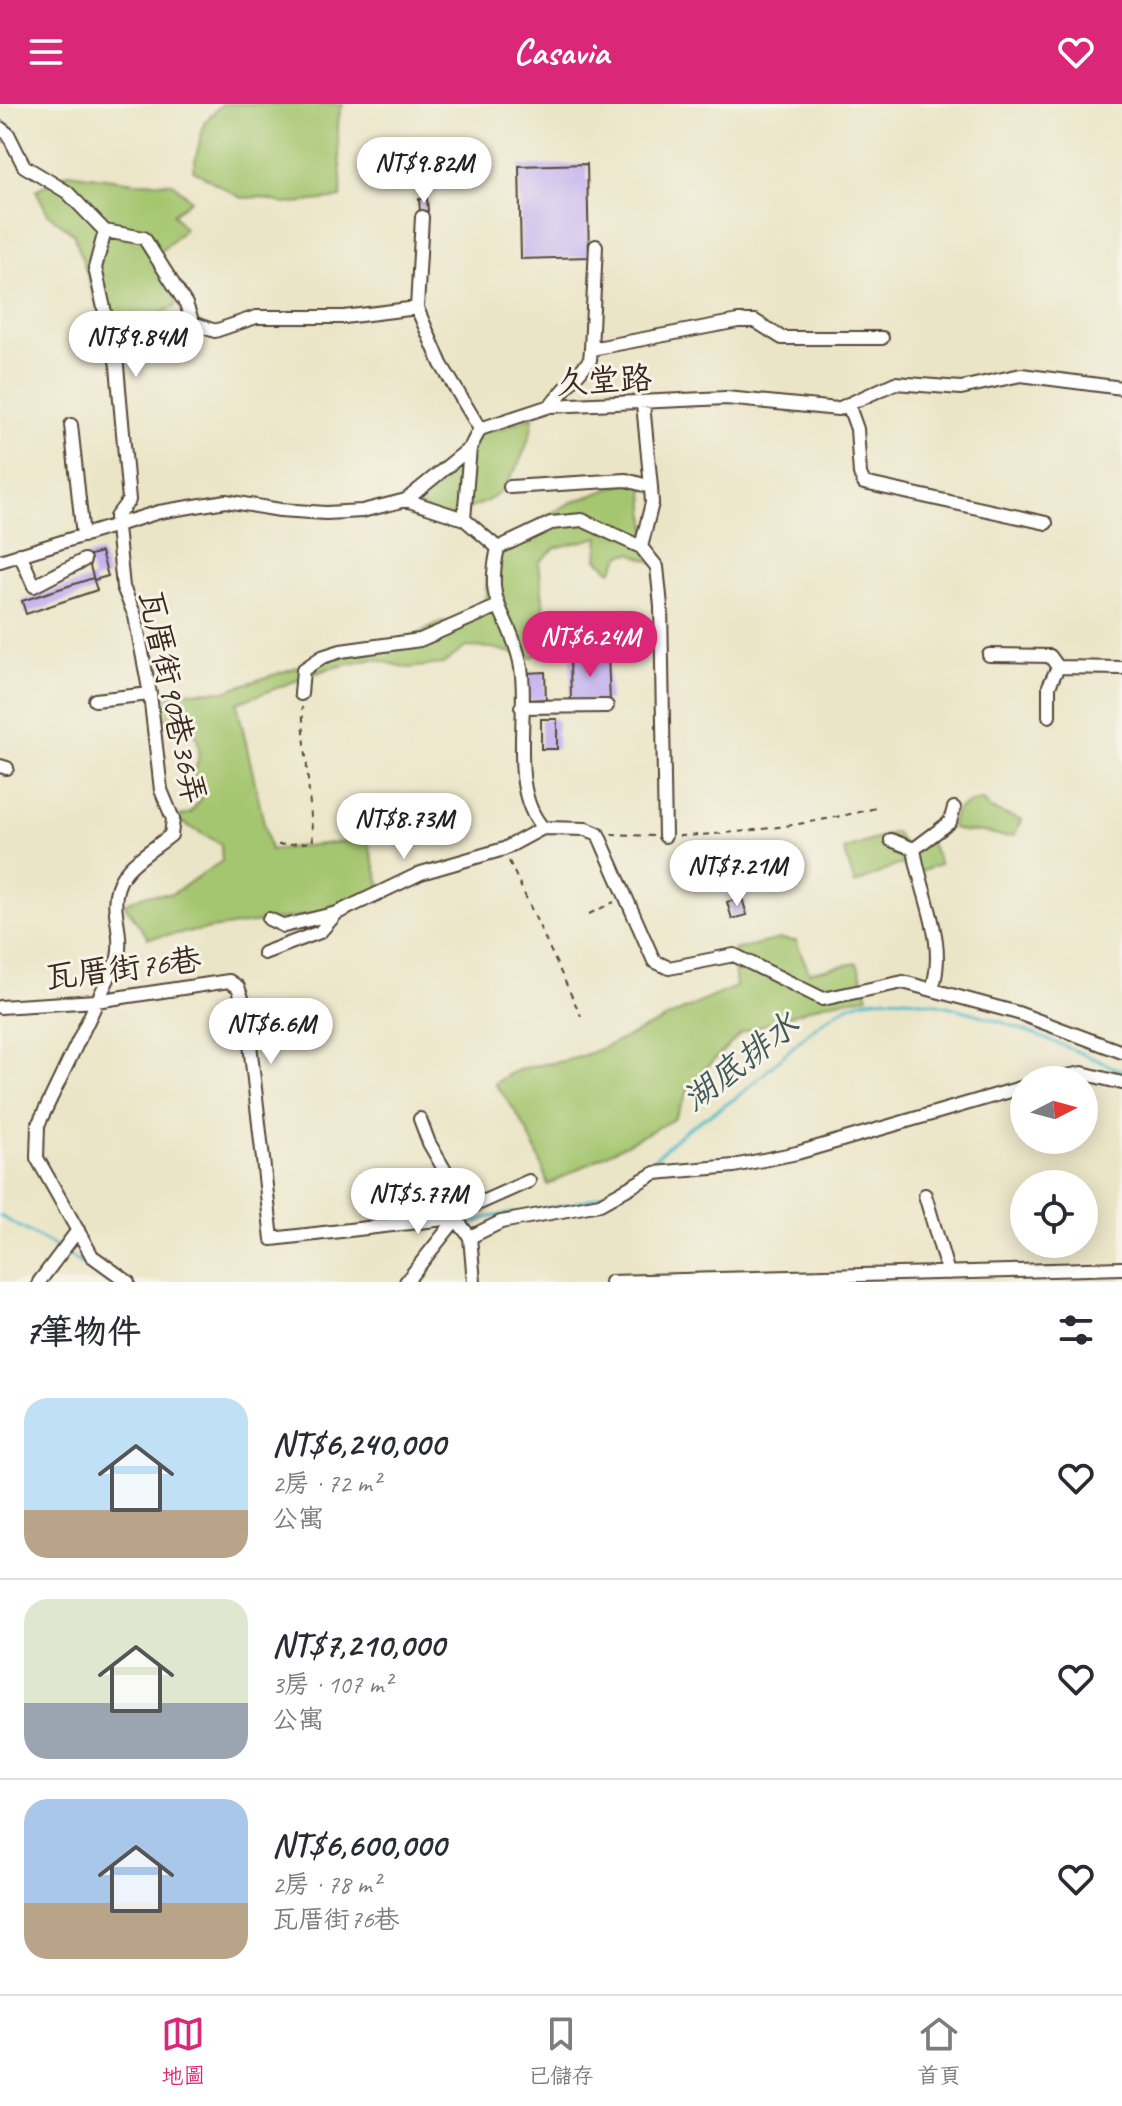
<!DOCTYPE html>
<html lang="zh-TW">
<head>
<meta charset="utf-8">
<style>
  :root { --surface:#fff; --page:#f7f7f7; --text:#2b2b33; --muted:#7c7c81; --line:#e1e1e2; --accent:#db2777 }
  body { margin:0; font-family:Caveat,"LXGW WenKai TC",sans-serif; background:var(--page); color:var(--text); height:100vh; display:flex; flex-direction:column; font-size:30px; white-space:nowrap }
  * { box-sizing:border-box; margin:0 }
  p { font-size:26px; color:var(--muted) }
  .icon { flex:none; width:44px; height:44px; fill:none; stroke:currentColor; stroke-width:2; stroke-linecap:round; stroke-linejoin:round }
  .map { position:relative; height:1178px; overflow:hidden }
  .drawer { display:flex; flex-direction:column; background:var(--surface); flex:1 }
  .drawer>* { flex:none }
  .needle { width:52px; rotate:84deg }
  .controls { position:absolute; left:1010px; top:962px; display:grid; gap:16px }
  .controls a { display:grid; place-items:center; width:88px; height:88px; border-radius:50%; background:var(--surface); box-shadow:0 4px 20px #0003; font-size:40px }
  .price { position:absolute; translate:-50% -68px; padding:0 18px; border-radius:28px; background:#fff; color:#222; font-size:26px; line-height:52px; filter:drop-shadow(0 2px 4px #0008) }
  .price::after { content:''; position:absolute; left:50%; top:48px; width:24px; height:18px; margin-left:-12px; background:inherit; clip-path:polygon(0 0,100% 0,50% 100%) }
  .price.on { background:var(--accent); color:#fff }
  ul { padding:0; list-style:none }
  li { display:flex; align-items:center; gap:24px; height:200px; padding:0 24px }
  li+li { border-top:2px solid var(--line) }
  li span { display:grid; place-items:center; flex:none; width:224px; height:160px; border-radius:24px; color:#555 }
  li>.icon { margin-inline-start:auto }
  span .icon { width:96px; height:96px; fill:#fffc; stroke-width:1 }
  li b { font-size:34px }
  h2 { display:flex; justify-content:space-between; align-items:center; height:96px; padding:0 24px; font-size:34px }
  header { display:flex; justify-content:space-between; align-items:center; height:104px; padding:0 24px; background:var(--accent); color:#fff; font-size:36px; font-weight:800 }
  .tabs { display:flex; justify-content:space-around; align-items:center; height:112px; border-top:2px solid var(--line); background:var(--surface); font-size:22px; color:var(--muted) }
  .tabs a { display:grid; justify-items:center; gap:4px }
  .tabs .on { color:var(--accent) }
  .map>svg:first-child { display:block }
</style>
</head>
<body>
<header><svg class="icon" aria-label="menu" viewBox="0 0 24 24"><path d="M4 6h16M4 12h16M4 18h16"/></svg>Casavia<svg class="icon" aria-label="heart" viewBox="0 0 24 24"><path d="M12 20l-8-8c-3-5 5-10 8-4 3-6 11-1 8 4z"/></svg></header>
<div class="map">
<svg width="1122" height="1178" viewBox="0 0 1122 1178">
  <rect width="100%" height="100%" fill="#f7f3e8"/>
  <filter id="ink" filterUnits="userSpaceOnUse"><feTurbulence type="fractalNoise" baseFrequency=".0125" numOctaves="2"/><feDisplacementMap in="SourceGraphic" scale="16" xChannelSelector="R" yChannelSelector="G"/><feConvolveMatrix kernelMatrix="1 2 1 2 8 2 1 2 1" color-interpolation-filters="sRGB"/></filter>
  <filter id="wash" filterUnits="userSpaceOnUse"><feTurbulence type="fractalNoise" baseFrequency=".006" numOctaves="4" result="noise"/><feDisplacementMap in="SourceGraphic" scale="32" xChannelSelector="R" yChannelSelector="G"/><feGaussianBlur stdDeviation="1.8" result="paint"/><feColorMatrix in="noise" values="0 0 0 0 0 0 0 0 0 0 0 0 0 0 0 0 0 1.4 0 .05"/><feComposite in="paint" operator="in"/></filter>
  <g filter="url(#wash)">
    <rect width="100%" height="100%" fill="#ebe5c7"/>
    <path fill="#a5c66f" stroke="#707846" stroke-width="2" d="M222,0H343C331,24 344,64 341,94L285,100L259,93L241,94L193,66L204,19Z
      M68,69L134,78L173,79L191,96L173,110L185,125L159,149L179,182L175,203L147,215L101,213L74,130L48,110L36,86Z
      M533,312C532,335 517,370 497,390C484,403 460,404 446,416L412,398L480,325H502Z
      M643,373L648,446L657,460L631,449L621,451L611,467L597,455L599,433L555,444L539,458L548,544L531,554L492,544L466,543L443,560L408,564L374,555L327,565L237,599L270,746L367,735L381,783L343,806L148,834L124,800L144,791L172,790L222,757L221,740L174,714L191,709L204,689L192,672C203,652 200,635 189,617L157,615L160,595L180,588L224,587L310,559L410,534L442,518L460,517L484,506L491,444L570,399Z
      M982,696L990,705L1021,716L1015,731C1001,735 997,729 983,728C969,727 967,730 951,723L956,706L971,698Z
      M895,728L907,744L930,737L940,760L916,769L900,760L855,780L844,746Z
      M780,835L796,837L809,868L857,859L868,892L826,899L741,929L694,976L674,1015L548,1081C535,1038 523,1015 495,980C523,956 550,964 582,952C635,932 683,904 736,883L733,846Z"/>
    <g fill="none" stroke-linecap="round" stroke-linejoin="round">
      <path stroke="#4cb7c8" stroke-width="3" d="M0,1112L58,1144
        M468,1122L486,1114C522,1106 572,1104 605,1090C637,1076 660,1047 686,1026C704,1013 725,1003 742,989C774,963 813,918 850,901C914,873 1061,940 1122,967
        M64,1148L107,1178
        M417,1178L443,1141L462,1126"/>
    </g>
    <g id="blocks">
      <path fill="#bca8f1" d="M587,60L589,153L521,155L519,62Z
        M427,94L428,107L420,108L419,95Z
        M101,448L108,472L94,476L87,452Z
        M93,474L97,486L26,510L22,497Z
        M608,552L610,597L571,598L570,554Z
        M545,568L546,595L527,596L526,569Z
        M541,615H557V645H541Z
        M742,794L747,811L732,815L727,798Z"/>
    </g>
  </g>
  <g filter="url(#ink)">
    <use href="#blocks" fill-opacity="0" stroke="#554637" stroke-width="2"/>
    <g fill="none" stroke-linecap="round" stroke-linejoin="round">
      <defs>
        <path id="minor" d="M0,24L8,30L24,62L67,88L105,127L144,134L186,200L193,219L215,227L256,213H344L417,204L441,260L480,325
          M105,127L95,164L117,262L129,396L116,413L123,483L135,512L150,590L161,686L173,715L171,731C141,755 110,767 116,809C118,824 121,838 118,854L38,1021L37,1054L92,1152L128,1178
          M596,142L591,245L738,217H755L782,234H882
          M417,204L422,113
          M643,300L651,383
          M848,300L857,325L860,370L864,379L1046,419
          M550,302L590,256L591,245
          M71,321L83,432
          M510,383L626,376L651,383L652,399L641,443L657,463L661,502L665,732
          M406,396L464,415L498,444C485,501 505,503 518,550C533,599 505,682 543,724L586,725L598,730L654,857L669,864L734,851L823,895L903,878L1018,909L1122,948
          M464,415L470,344
          M498,444L551,419L582,416L641,443
          M20,450L34,482L84,456
          M0,457L159,408L226,397L280,406L326,409L362,407L406,396L470,344L480,325L550,302L726,294L838,305L895,279L961,284L1021,271L1122,284
          M989,551L1050,552L1058,563L1122,564
          M301,590L303,566L322,553L341,547L420,536L496,503
          M95,596L150,590
          M521,603L607,602
          M1049,612V582L1058,563
          M0,662L7,664
          M891,736L914,745
          M269,815L284,822L337,809L421,769L504,745L543,724
          M264,849L320,828L335,811
          M932,885C948,838 921,792 914,745L950,718L954,704
          M0,903L96,897L229,877L238,883L246,905L272,1135L444,1115L455,1110L456,1115
          M1046,976L1082,969L1122,979
          M420,1015L429,1039L448,1072L455,1110L529,1077
          M925,1091L948,1169
          M456,1115L470,1133L474,1178
          M470,1133L501,1118L600,1100L655,1069L734,1062L797,1049L1024,983
          M39,1178L78,1126
          M406,1178L456,1115
          M611,1178L1122,1164"/>
      </defs>
      <use href="#minor" stroke="#554637" stroke-width="16"/>
      <path stroke="#554637" stroke-width="2" stroke-dasharray="6 6" stroke-linecap="butt" d="M611,730L653,732
        M679,732C748,729 813,720 880,703
        M278,741L313,738L302,603
        M509,757L581,912
        M589,810L614,798"/>
      <use href="#minor" stroke="#fff" stroke-width="12"/>
    </g>
  </g>
  <g text-anchor="middle" stroke-width="6" stroke-linejoin="round" paint-order="stroke">
    <g font-size="32" fill="#3b2a1e" stroke="#f7f3e8">
      <text transform="translate(604 276) rotate(-3)" y="11">久堂路</text>
      <text transform="translate(173 593) rotate(78)" y="11">瓦厝街90巷36弄</text>
      <text transform="translate(123 864) rotate(-7)" y="11">瓦厝街76巷</text>
    </g>
    <g font-size="34" font-style="italic" fill="#415b5a" stroke="#f7f3e8">
      <text transform="translate(740 957) rotate(-38)" y="12">湖底排水</text>
    </g>
  </g>
</svg>
<div class="controls">
<a><svg class="needle" viewBox="-14 -14 28 28"><path d="M0-13l5 13h-10z" fill="#e53935"/><path d="M0 13l5-13h-10z" fill="#7c7c81"/></svg></a>
<a><svg class="icon" aria-label="locate" viewBox="0 0 24 24"><circle cx="12" cy="12" r="6"/><path d="M12 2v4M12 18v4M2 12h4M18 12h4"/></svg></a>
</div>
<b class="price" style="left:424px;top:101px">NT$9.82M</b>
<b class="price" style="left:136px;top:275px">NT$9.84M</b>
<b class="price on" style="left:590px;top:575px">NT$6.24M</b>
<b class="price" style="left:404px;top:757px">NT$8.73M</b>
<b class="price" style="left:737px;top:804px">NT$7.21M</b>
<b class="price" style="left:271px;top:962px">NT$6.6M</b>
<b class="price" style="left:418px;top:1132px">NT$5.77M</b>
</div>
<section class="drawer">
<h2>7筆物件<svg class="icon" aria-label="filters" viewBox="0 0 24 24"><path d="M4 7h16M4 17h16"/><circle cx="9" cy="7" r="2"/><circle cx="15" cy="17" r="2"/></svg></h2>
<ul>
<li><span style="background:linear-gradient(#bfe0f5 70%,#b9a48a 0)"><svg class="icon" aria-label="home" viewBox="0 0 24 24"><path d="M3 11l9-7 9 7M6 9v11h12V9"/></svg></span><div><b>NT$6,240,000</b><p>2房 · 72 m²</p><p>公寓</p></div><svg class="icon" aria-label="heart" viewBox="0 0 24 24"><path d="M12 20l-8-8c-3-5 5-10 8-4 3-6 11-1 8 4z"/></svg></li>
<li><span style="background:linear-gradient(#dfe7d0 65%,#9aa5b1 0)"><svg class="icon" aria-label="home" viewBox="0 0 24 24"><path d="M3 11l9-7 9 7M6 9v11h12V9"/></svg></span><div><b>NT$7,210,000</b><p>3房 · 107 m²</p><p>公寓</p></div><svg class="icon" aria-label="heart" viewBox="0 0 24 24"><path d="M12 20l-8-8c-3-5 5-10 8-4 3-6 11-1 8 4z"/></svg></li>
<li><span style="background:linear-gradient(#a9c7e8 65%,#b9a48a 0)"><svg class="icon" aria-label="home" viewBox="0 0 24 24"><path d="M3 11l9-7 9 7M6 9v11h12V9"/></svg></span><div><b>NT$6,600,000</b><p>2房 · 78 m²</p><p>瓦厝街76巷</p></div><svg class="icon" aria-label="heart" viewBox="0 0 24 24"><path d="M12 20l-8-8c-3-5 5-10 8-4 3-6 11-1 8 4z"/></svg></li>
</ul>
</section>
<nav class="tabs">
<a class="on"><svg class="icon" aria-label="map" viewBox="0 0 24 24"><path d="M3 6l6-2 6 2 6-2v14l-6 2-6-2-6 2zM9 4v14M15 6v14"/></svg>地圖</a>
<a><svg class="icon" aria-label="saved" viewBox="0 0 24 24"><path d="M7 4h10v16l-5-4-5 4z"/></svg>已儲存</a>
<a><svg class="icon" aria-label="home" viewBox="0 0 24 24"><path d="M3 11l9-7 9 7M6 9v11h12V9"/></svg>首頁</a>
</nav>
</body>
</html>
